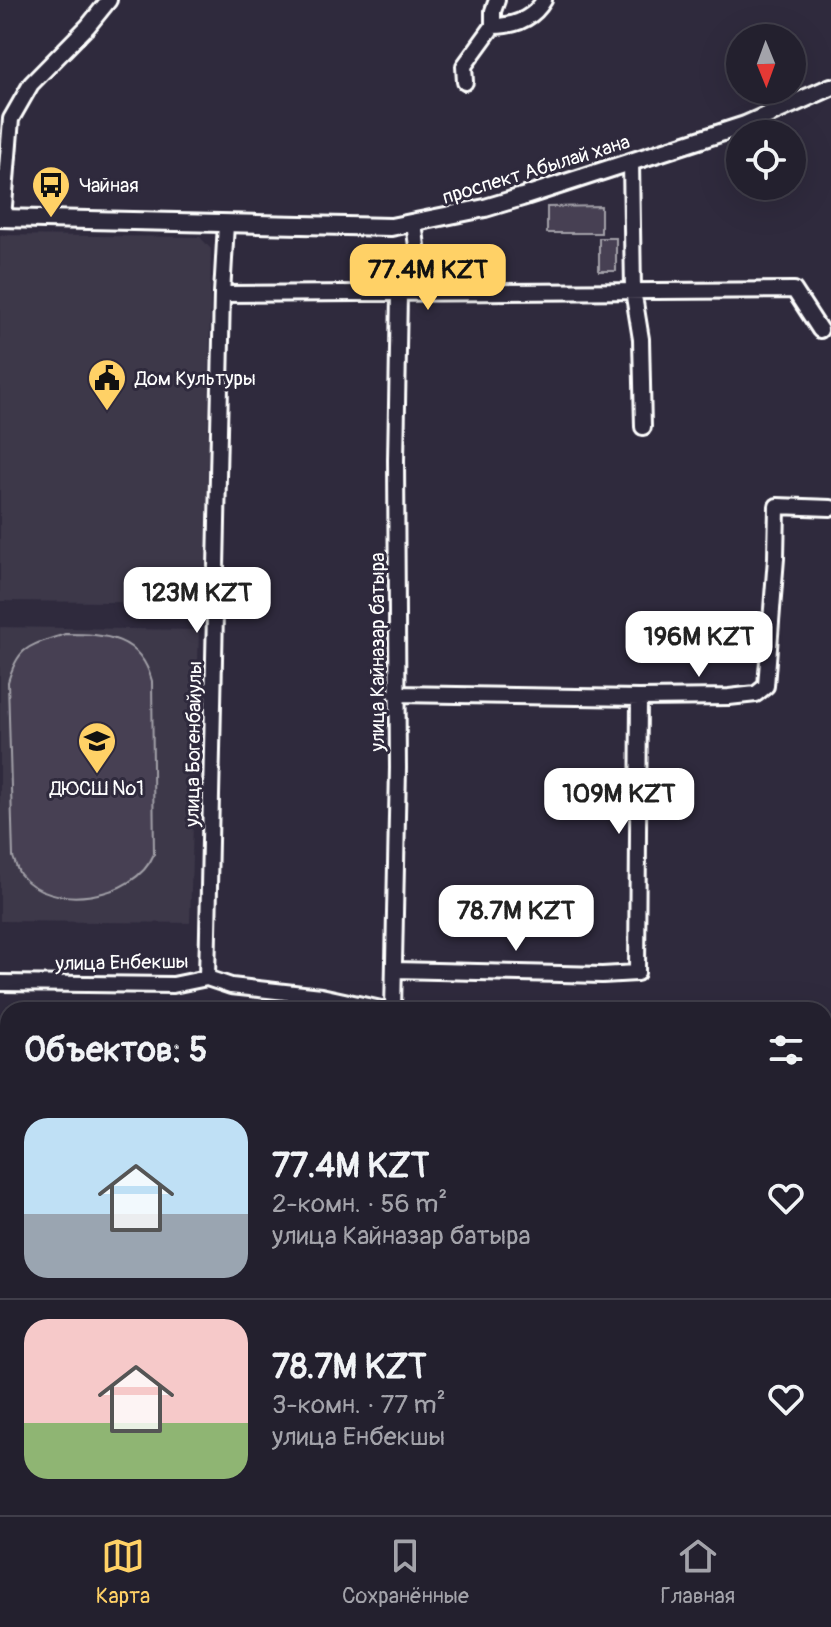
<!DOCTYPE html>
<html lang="ru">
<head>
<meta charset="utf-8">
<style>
  :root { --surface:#23202e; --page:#2b2836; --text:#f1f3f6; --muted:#a3a3aa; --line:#403e4a; --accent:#ffd166 }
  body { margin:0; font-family:Pangolin,sans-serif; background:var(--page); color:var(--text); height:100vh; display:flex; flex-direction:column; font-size:30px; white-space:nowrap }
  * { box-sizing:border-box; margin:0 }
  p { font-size:26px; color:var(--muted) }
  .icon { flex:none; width:44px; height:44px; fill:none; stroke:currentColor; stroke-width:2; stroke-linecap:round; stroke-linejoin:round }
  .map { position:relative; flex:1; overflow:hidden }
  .side { position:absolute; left:0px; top:1002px; width:832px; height:514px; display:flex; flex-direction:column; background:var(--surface); border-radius:24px 24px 0 0; box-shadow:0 8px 32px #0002,0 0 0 2px var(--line) }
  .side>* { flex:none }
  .needle { width:52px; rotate:179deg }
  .fabs { position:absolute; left:726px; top:24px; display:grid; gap:16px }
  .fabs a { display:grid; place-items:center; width:80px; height:80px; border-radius:50%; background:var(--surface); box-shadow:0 8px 32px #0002,0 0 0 2px var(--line); font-size:40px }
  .price { position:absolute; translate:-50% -68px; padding:0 18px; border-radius:16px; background:#fff; color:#222; font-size:26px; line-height:52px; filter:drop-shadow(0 2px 4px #0008) }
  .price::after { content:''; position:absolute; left:50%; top:48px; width:24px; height:18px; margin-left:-12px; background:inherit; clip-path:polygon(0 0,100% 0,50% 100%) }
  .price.current { background:var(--accent); color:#111 }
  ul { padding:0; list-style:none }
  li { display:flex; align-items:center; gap:24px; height:200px; padding:0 24px }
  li+li { border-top:2px solid var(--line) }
  li span { display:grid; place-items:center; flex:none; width:224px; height:160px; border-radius:24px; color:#555 }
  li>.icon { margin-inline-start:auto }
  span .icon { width:96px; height:96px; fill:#fffc; stroke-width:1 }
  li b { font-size:34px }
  h2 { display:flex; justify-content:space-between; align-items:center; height:96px; padding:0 24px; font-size:34px }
  .menu { display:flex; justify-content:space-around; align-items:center; height:112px; border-top:2px solid var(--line); background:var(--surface); font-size:22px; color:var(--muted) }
  .menu a { display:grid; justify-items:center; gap:4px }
  .menu .current { color:var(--accent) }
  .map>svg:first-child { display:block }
</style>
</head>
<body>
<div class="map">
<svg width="831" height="1515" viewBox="0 0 831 1515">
  <rect width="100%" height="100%" fill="#2f2a3d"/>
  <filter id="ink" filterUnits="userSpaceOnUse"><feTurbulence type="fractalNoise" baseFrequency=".0125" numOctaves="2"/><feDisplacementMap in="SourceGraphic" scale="16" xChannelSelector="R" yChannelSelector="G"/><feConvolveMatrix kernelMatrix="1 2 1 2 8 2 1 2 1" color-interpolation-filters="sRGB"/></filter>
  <g filter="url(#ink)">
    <path fill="#3c3749" d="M0,235L200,237L211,249L206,603L0,601Z
      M0,627L199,630L190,923L0,921Z
      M0,1255H8L6,1406H0Z"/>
    <path fill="#464152" stroke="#a2a0a8" stroke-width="2" d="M601,206V233H547V207Z
      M599,238H616V271H599Z
      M65,634C106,634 140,636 152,681L154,854C135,900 49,912 20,874C17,870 15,862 13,857L8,682C19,644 30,646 65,634Z"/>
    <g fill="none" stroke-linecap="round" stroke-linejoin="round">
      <defs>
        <path id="minor" d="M493,26C514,26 533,19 544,0
          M493,26V11L497,0
          M465,82L464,66L493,26
          M631,162L633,290L641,339L643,427
          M3,218L11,119L31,84L88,26L109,0
          M414,223L423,293
          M222,294L794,290L820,330
          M396,694L639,698L729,697L756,694L766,686L776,558L777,506L831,508
          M395,970L602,975L637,973L639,698
          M207,978L222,294L226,224
          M0,983L173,985L207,978L231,986L321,996L386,1010
          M393,1010L398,768L396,460L399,294
          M0,1146L8,1145
          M0,1267L8,1276
          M306,1508L326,1515
          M196,1515L202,1508"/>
        <path id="major" d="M0,218L391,227L485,208L522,197L745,125L831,87
          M824,1094L831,1076
          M824,1465L831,1468
          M580,1515L584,1508"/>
      </defs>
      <use href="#minor" stroke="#fff" stroke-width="20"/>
      <use href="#major" stroke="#fff" stroke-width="22"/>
      <use href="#minor" stroke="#2f2a3d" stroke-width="14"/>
      <use href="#major" stroke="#2f2a3d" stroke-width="16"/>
    </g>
  </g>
  <defs>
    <symbol id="bus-pin" viewBox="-11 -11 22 30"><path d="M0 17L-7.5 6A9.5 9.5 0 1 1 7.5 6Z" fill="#ffd166" stroke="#2f2a3d"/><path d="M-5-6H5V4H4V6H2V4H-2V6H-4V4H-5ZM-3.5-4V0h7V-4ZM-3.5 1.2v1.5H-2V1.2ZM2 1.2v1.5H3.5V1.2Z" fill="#111"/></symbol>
    <symbol id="civic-pin" viewBox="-11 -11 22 30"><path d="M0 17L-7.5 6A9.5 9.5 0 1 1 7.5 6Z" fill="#ffd166" stroke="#2f2a3d"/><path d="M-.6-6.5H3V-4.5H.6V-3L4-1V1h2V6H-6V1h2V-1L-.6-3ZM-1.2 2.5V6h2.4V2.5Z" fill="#111"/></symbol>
    <symbol id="school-pin" viewBox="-11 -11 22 30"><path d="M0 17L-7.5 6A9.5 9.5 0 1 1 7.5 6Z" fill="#ffd166" stroke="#2f2a3d"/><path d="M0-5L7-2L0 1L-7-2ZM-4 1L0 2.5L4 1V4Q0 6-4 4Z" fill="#111"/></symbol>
  </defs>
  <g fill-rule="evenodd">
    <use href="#bus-pin" x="29" y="163" width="44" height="60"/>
    <use href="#civic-pin" x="85" y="356" width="44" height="60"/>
    <use href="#school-pin" x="75" y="719" width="44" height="60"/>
  </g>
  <g text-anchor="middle" stroke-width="6" stroke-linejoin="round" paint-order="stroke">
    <g font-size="20" fill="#fff" stroke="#2f2a3d">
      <text transform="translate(536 169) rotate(-17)" y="7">проспект Абылай хана</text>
      <text transform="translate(377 652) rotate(-90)" y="7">улица Кайназар батыра</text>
      <text transform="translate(193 744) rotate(-89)" y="7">улица Богенбайулы</text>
      <text transform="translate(122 962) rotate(-1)" y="7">улица Енбекшы</text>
    </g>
    <g font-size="20" fill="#fff" stroke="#2f2a3d" text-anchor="start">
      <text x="79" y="192">Чайная</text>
      <text x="135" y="385">Дом Культуры</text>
      <text x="97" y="795" text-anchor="middle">ДЮСШ №1</text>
    </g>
  </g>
</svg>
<div class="fabs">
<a><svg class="needle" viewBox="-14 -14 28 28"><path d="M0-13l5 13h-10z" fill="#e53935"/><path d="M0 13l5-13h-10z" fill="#a3a3aa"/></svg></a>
<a><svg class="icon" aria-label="locate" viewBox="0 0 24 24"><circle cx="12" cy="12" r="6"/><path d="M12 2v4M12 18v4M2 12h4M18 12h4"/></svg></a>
</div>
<b class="price current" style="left:428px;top:312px">77.4M KZT</b>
<b class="price" style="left:197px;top:635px">123M KZT</b>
<b class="price" style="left:699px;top:679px">196M KZT</b>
<b class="price" style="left:619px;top:836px">109M KZT</b>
<b class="price" style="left:516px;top:953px">78.7M KZT</b>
<section class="side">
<h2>Объектов: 5<svg class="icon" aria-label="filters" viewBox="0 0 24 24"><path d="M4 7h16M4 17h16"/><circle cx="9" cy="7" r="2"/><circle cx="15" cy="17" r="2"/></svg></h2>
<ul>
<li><span style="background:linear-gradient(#bfe0f5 60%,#9aa5b1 0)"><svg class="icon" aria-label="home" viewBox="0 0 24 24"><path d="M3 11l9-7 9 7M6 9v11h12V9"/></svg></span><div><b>77.4M KZT</b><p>2-комн. · 56 m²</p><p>улица Кайназар батыра</p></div><svg class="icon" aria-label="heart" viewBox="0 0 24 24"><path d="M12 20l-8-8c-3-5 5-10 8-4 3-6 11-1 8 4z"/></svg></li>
<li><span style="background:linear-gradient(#f6c9c9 65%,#8fb573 0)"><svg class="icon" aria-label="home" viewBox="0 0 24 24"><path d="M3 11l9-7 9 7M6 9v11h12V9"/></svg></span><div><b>78.7M KZT</b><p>3-комн. · 77 m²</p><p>улица Енбекшы</p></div><svg class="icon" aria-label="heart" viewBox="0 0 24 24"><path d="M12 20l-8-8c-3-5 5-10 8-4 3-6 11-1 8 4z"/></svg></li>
</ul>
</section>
</div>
<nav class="menu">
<a class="current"><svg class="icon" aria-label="map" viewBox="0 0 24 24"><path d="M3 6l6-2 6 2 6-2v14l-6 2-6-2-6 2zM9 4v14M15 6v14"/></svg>Карта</a>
<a><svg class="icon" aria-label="saved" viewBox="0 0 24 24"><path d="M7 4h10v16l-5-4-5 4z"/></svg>Сохранённые</a>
<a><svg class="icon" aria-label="home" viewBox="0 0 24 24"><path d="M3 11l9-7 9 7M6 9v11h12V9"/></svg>Главная</a>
</nav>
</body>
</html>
